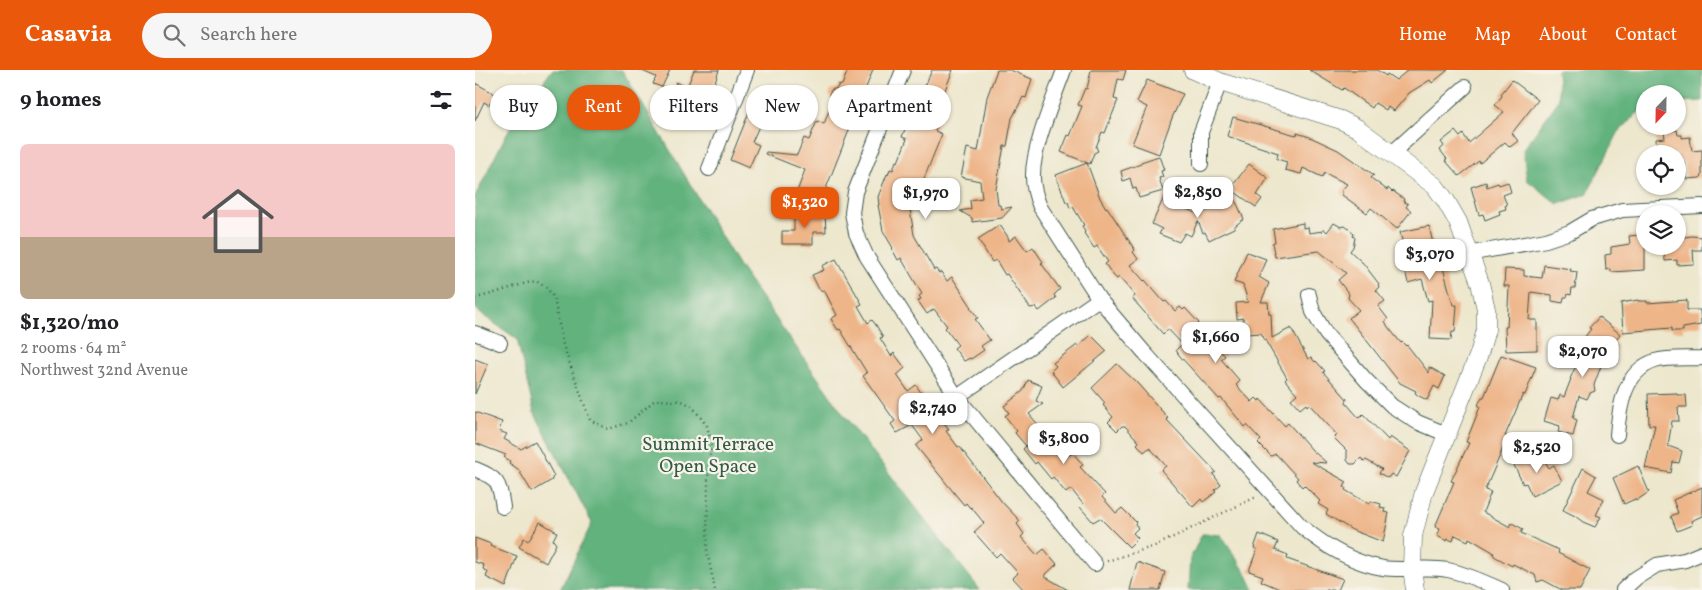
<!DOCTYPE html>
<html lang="en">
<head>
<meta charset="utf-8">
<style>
  :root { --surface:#fff; --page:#f6f6f6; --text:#202124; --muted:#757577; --line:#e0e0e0; --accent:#ea580c }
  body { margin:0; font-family:Vollkorn,serif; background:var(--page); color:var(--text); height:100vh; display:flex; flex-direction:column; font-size:19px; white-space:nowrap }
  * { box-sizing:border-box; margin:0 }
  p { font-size:16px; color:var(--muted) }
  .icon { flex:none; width:28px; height:28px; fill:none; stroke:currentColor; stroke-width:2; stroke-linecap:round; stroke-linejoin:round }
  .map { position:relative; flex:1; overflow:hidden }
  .drawer { display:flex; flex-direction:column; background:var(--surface); width:475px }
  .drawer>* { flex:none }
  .banner { position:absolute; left:15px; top:15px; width:475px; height:45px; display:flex; gap:10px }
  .needle { width:32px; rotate:202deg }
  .controls { position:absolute; left:1161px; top:15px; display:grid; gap:10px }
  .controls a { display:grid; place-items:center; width:50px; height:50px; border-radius:50%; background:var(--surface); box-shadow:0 1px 4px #0004; font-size:25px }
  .price { position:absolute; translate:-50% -42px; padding:0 11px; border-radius:10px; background:#fff; color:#222; font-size:16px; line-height:32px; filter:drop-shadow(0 1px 2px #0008) }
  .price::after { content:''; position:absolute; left:50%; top:30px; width:15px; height:11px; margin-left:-8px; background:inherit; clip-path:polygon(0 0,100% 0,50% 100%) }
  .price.active { background:var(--accent); color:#fff }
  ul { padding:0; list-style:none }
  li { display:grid; align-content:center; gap:10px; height:265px; padding:0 20px }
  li+li { border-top:1px solid var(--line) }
  li span { display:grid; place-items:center; height:155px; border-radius:8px; color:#555 }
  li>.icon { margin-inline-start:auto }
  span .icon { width:90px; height:90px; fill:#fffc; stroke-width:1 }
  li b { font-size:21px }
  h2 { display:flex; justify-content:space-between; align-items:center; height:60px; padding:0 20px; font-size:21px }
  .pill { padding:0 18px; border-radius:22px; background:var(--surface); box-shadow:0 1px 4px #0004; font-size:18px; line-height:45px }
  .pill.active { background:var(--accent); color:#fff }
  header { display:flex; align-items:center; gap:30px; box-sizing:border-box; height:70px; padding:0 25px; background:var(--accent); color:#fff }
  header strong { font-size:24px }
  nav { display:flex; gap:28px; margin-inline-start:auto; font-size:18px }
  .search { width:350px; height:45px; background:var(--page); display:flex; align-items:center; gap:12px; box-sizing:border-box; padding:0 18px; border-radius:28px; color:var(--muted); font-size:19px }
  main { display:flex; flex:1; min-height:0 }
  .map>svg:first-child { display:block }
</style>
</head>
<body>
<header>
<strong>Casavia</strong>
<div class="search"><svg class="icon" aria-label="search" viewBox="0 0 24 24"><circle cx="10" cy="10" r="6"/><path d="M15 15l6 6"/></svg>Search here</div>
<nav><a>Home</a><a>Map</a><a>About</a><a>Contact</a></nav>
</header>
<main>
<section class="drawer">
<h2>9 homes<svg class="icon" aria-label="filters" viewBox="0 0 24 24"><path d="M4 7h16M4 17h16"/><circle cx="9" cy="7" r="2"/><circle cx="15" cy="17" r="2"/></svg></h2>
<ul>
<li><span style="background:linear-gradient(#f6c9c9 60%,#b9a48a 0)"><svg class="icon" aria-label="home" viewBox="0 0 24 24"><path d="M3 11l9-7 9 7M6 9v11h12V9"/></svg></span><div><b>$1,320/mo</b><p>2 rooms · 64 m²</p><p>Northwest 32nd Avenue</p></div></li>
</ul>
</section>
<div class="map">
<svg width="1227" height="520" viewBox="0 0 1227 520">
  <rect width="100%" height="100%" fill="#f7f3e8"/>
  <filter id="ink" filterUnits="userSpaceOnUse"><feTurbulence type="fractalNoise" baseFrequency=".02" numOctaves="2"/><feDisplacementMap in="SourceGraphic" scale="10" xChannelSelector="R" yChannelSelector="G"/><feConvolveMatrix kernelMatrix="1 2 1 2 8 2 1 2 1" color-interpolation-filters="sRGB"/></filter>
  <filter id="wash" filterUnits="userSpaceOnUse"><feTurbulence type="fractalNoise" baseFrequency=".0096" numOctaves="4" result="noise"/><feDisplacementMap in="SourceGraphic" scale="20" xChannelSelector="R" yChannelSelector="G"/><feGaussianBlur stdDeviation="1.12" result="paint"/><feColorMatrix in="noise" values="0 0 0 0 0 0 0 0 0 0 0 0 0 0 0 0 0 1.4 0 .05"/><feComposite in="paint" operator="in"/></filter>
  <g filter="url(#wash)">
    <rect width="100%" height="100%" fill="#ede7cd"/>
    <path fill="#62b27e" stroke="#407859" d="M77,0H147L264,196L368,344L505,520H85L117,453L59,342L42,269L6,244L0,237V127L32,63Z
      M1082,0H1227V31L1203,32L1202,24H1170V38L1167,39L1143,63L1112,124L1083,134L1052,110L1048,80L1084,30Z
      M727,464L746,465L771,503L779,520H713L715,489Z"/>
    <g id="blocks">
      <path fill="#eeb589" d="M165,0H195L187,17L178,14L181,7Z
        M219,0H244L231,38L229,37L226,45L206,36L207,32L200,12L212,17Z
        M373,0H398L344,136L320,127L330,100L290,84L291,82L322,85L329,68L334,70L342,51L349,54L358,30L354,25L356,20L362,18L364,14L367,15Z
        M457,0H478L468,25L470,26V30L465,41L467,42L460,61L467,64L448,111H446L441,123L432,120L439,165L459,200L461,199L464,203L466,202L472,211L477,207L496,236L495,237L503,248L500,249L515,270L506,276L509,280L496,289L495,288L489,291L479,278L483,275L470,258L472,256L459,239L452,244L443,231L446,229L444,226L447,224L426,188L423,190L417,179L418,178L408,161L403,135H404L403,127L412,104L413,105L415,99L418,100L421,91L423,92L432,69L427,67L441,30L443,31L446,25Z
        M522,0H535L557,9L551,28L548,27L546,31L537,48L532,76H529L521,119L523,135H525L526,139L537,137L527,148L497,152V148L485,141L496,139L495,130L507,128L505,111L486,107L492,78L503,81L512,27Z
        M616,0H651L648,10L643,9L639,29L643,30L630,63L627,62L621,77L623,81L619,83L615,94L586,82L593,65L595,66L607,36L603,35L610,18L612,19Z
        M834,0H902L911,6L912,4L921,10L933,0H973L957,13L955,10L934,23L919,41L913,37L911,40L900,33L897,38L869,18L867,20Z
        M672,10L708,24L697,48L684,84L657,74L672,37L662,32Z
        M1037,10L1063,30L1037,63L1043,71L1035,77L1030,72L1005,93L1004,91L984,106L970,90L972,89L965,80L969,76L966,72L980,61L985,67L988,64L994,73L1029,42L1020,35L1027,26L1026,24Z
        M0,13L20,24L14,35L9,32L0,51Z
        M284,25L301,32L291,57L285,54L277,72L284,75L274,98L255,90L276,37L279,31L282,32Z
        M758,47L817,64L822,65V63L835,67L863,80L899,105L896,108L912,120L913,118L917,122L918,121L929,129L928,131L933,134L931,137L936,141L922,159L896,138L892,143L867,125V120L872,114L850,103L847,107L828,98L826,104L810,100L812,92L802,89L803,83L752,66Z
        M1202,60L1203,65H1207V68L1215,67L1217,81L1227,80V106L1225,108L1211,109L1209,91H1202V84H1182L1181,69L1190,68L1189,62Z
        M684,86L689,100L686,101L688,107L684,108L688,121L664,128L661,118L658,119L655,108L648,111L646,101L666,94V92Z
        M612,93L625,128L631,138L632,137L660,180L658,182L663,189L655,195L669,211L670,210L689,232L691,231L700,241L705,237L708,240L710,238L724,253L722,255L750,286L746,289L765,311L761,315L777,332L781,328L784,331L785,329L810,356L813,353L838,381L852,393L836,392L872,412L869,417L871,418L870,420L894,434L896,431L906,434L905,437L910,438L909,442L914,443L908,472L877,460L851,444L853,440L843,434L845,431L829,415L827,417L821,410L823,408L801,384L796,386L783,373L786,370L772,355L770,357L746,328L744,329L704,285L701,280L707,274L693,259L688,264L657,228L660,226L644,207L642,209L638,205L630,194L633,192L622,176L619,178L609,163L610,162L607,156L609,155L598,137L595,138L593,132H591L583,111L581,105Z
        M774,94L793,108L782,125L787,129L781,137L757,120L760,116L758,115Z
        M1011,112L1012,117L1023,113L1024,115L1033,112L1036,122L1028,125L1032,135L1030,136L1031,139L1024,141L1025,144L1010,150L1008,144L1004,145L996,117Z
        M756,121L769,149L761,155L759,158L734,170L730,162L728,163L723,151L716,166L710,163L704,172L684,164L687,159L677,154L689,127L701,132L700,134L723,144L741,136L739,133L750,128Z
        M350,144L351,162H338V174H307V161H319V145Z
        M828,153V158L833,157L834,163L848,161L849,159L852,162L859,153L866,157L870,156L879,163L878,166L880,168L878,177L875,181L888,193L904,214L903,215L904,217L901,220L910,231L903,236L913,249L910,251L913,257L926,273L927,272L931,276L932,275L954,303V297L970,306L964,319L959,316L952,330L944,326L940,323L941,321L925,313L874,248L884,240L873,228L874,224L863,210L871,203L844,181L800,187L797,173L800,172L798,159Z
        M525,155L533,167L534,171L541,166L552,181L558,177L568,192L566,193L585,219L579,225L581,228L564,241L561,237L555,238L532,204L530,205L521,190L517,192L503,169Z
        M954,156L963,195L967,194L978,235H982L980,262H977L976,270L955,269L957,230L953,231L947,209L933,213L930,200L934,199L925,162Z
        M1166,165L1170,166V200L1136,202V199L1131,200L1130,185L1136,184V177L1155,174L1154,166Z
        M1217,166L1227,167V180H1218L1219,194L1202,195V190L1190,191L1189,176H1202V168Z
        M772,182L791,189L784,207L794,213L786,232H793L794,244H796L797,268L816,258L833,289L836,287L840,292L841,291L850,301L848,302L872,329L871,333L884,348L888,344L913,370L915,367L935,381L921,407L916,404L913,408L904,403L907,399L891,390L889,391L886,388L880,394H875L872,390V381L859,368L862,365L834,334L832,336L831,334L825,339L816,329L822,324L810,310L812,308L786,263L771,264V253H768V248L762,249L761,233L773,232L768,215L759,212Z
        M361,189L387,234L383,236L393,253L397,250L401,255L408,267L405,268L416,286L419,283L430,298L422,305L433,321L441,315L461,346L466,349L474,359L471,361L483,377L484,376L527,432L545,451L542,454L549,464L546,467L562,485L569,479L582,494L569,506L593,520H549L538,508L543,503L525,483L521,487L499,462L509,453L496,437L495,438L491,433L489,435L441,376L448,370L437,355L422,363L416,354L420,351L388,306L392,303L365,259L363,260L356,249L362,245L349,220L347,221L345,219H344L337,205L349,200L347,196Z
        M1069,195L1096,199L1095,201L1102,202L1100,218H1097L1096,225L1093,224L1092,227H1089L1088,233L1077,231V225L1056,222L1054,250H1062V280L1031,281L1030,257H1032L1034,216H1029L1030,199L1049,200V206L1067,208Z
        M1163,230V231H1172V233L1212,230V240H1225L1226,255L1208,258V261H1197V258L1148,262L1146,233Z
        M1124,247L1145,264L1138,273L1142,277L1126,296L1119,315L1120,321L1115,323L1112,329L1104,326L1098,348L1102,350L1098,366L1083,362L1085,356L1069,351L1076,328L1083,330L1085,325L1089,327L1096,309H1095L1104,289L1110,291L1121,278L1109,268L1116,259L1114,258Z
        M616,265L632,281L588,317L576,301L581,296L578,293L602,275L603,277Z
        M1026,285L1061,297L1050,325L1048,324L1030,366L1033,367L1010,420L1016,422L1008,442L1035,457L1037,453L1048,459L1046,463L1084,480L1083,483L1115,500L1105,520H1087L1068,510L1062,512L1060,505L1038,494L1037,496L1019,486L1018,482L994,468L993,471L980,465L978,471L973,469L972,471L962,466L965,459L960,457L976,419L979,412L976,411L994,373L991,372L1003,342L1005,336L1003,335L1007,327H1009Z
        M0,289L13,294L0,324Z
        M642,294L662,313L693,348L691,349L741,402L738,404L746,415L740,420L741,422L728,432L726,429L718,437L686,400L691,396L677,380L674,378L669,382L662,374L664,372L650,356H647L642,361L633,352L638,347L628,335L630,333L617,318Z
        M553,310L567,316L561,331L568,334L554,344L591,387L598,383L608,395L605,397L630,424L627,427L641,443L647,438L661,452L660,454L663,458L658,463L663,468L654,477L625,448L618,452L605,437L608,434L596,419L591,423L578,407L576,409L562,392L560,394L548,379L551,376L540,363L542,361L530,346L534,343L529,336L548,321Z
        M1202,323V325H1211L1212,337H1203L1204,351H1197L1193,376L1207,381L1204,393L1198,392L1196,403L1170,398L1180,355H1174L1173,324Z
        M0,342L27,352L24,361L32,364L29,369L46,379L60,371L79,406L77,408V410L57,422L43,399L34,393L35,391L29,387L31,385L0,373Z
        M1065,383L1074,398L1079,395L1087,411L1057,426L1051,413L1048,414L1039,395Z
        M1163,396L1174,422L1161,431L1160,429L1149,434L1138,408Z
        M1108,398L1121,406L1113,421L1129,429L1121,445L1126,447L1120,457L1108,452L1100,446L1088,440Z
        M1227,417V446L1216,451L1217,455L1202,461L1196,446L1203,443L1198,430Z
        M65,452L82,462L78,470L81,474L71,493L44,477L49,468L53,471Z
        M784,464L803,472L800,480L813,485L812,489L868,509L863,520H807L786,511L788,506L774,501L782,479L779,478Z
        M0,468L16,474L15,476L42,486L31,517L11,507L13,502L8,499L9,495L0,492Z
        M662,492L690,502L685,520H655Z"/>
    </g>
  </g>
  <g filter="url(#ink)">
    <use href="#blocks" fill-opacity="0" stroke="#3e564b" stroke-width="1"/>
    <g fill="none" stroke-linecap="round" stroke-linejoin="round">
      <defs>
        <path id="minor" d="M428,0L380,122L377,143L381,163L392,187L482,327L620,494
          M589,0C579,28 557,79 558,107C558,118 561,127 565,137L624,229L669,282L827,457C850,476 878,493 908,498C929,501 952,496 973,500C992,504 1009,512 1027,520
          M916,84L990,17
          M726,94V62L745,12
          M234,99L272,0
          M993,184L1071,170L1095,162L1117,149L1147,140L1227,136
          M834,225L838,242L851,264L891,310L917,336L942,352L971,364
          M0,263L25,273
          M482,327L624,229
          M1142,365C1144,338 1149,301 1180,291C1193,287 1213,289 1227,288
          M0,399C24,409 24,412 28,437
          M1148,520L1161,508L1182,495L1210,490L1227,483"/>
        <path id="tertiary" d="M718,0L745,12L866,50L882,58L960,116L971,131L983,152L1005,213L1011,239V260L1004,284L949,422L938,466L937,498L940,520"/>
      </defs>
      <use href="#minor" stroke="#3e564b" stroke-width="16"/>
      <use href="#tertiary" stroke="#3e564b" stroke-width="19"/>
      <path stroke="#3e564b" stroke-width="2.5" stroke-dasharray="1 4" stroke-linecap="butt" d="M0,228C21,224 40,215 61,211L72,218L79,228L88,275L115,350L133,359L153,353L180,330L207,331L217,336L232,356L236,372L233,409L232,481L240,520
        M632,491L680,476L783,426"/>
      <use href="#minor" stroke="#fff" stroke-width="14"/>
      <use href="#tertiary" stroke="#fff" stroke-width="18"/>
    </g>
  </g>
  <g text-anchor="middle" stroke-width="4.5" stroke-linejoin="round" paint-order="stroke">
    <g font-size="19" fill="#315a47" stroke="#f7f3e8">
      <text x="233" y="380">Summit Terrace<tspan x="233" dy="22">Open Space</tspan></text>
    </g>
  </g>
</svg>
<div class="controls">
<a><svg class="needle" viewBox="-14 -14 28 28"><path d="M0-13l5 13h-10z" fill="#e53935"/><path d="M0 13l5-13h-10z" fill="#757577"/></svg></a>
<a><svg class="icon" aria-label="locate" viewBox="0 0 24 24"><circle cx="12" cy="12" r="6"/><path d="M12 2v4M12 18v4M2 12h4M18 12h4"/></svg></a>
<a><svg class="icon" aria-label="layers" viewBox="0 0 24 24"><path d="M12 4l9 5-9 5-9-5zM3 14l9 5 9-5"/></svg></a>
</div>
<b class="price" style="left:723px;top:149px">$2,850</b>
<b class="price" style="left:451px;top:150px">$1,970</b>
<b class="price active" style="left:330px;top:159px">$1,320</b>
<b class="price" style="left:955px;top:211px">$3,070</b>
<b class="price" style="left:741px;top:294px">$1,660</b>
<b class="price" style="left:1108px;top:308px">$2,070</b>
<b class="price" style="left:458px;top:365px">$2,740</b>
<b class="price" style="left:589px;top:395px">$3,800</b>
<b class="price" style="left:1062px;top:404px">$2,520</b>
<div class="banner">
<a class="pill">Buy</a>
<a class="pill active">Rent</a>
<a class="pill">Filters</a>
<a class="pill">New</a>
<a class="pill">Apartment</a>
</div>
</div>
</main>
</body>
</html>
